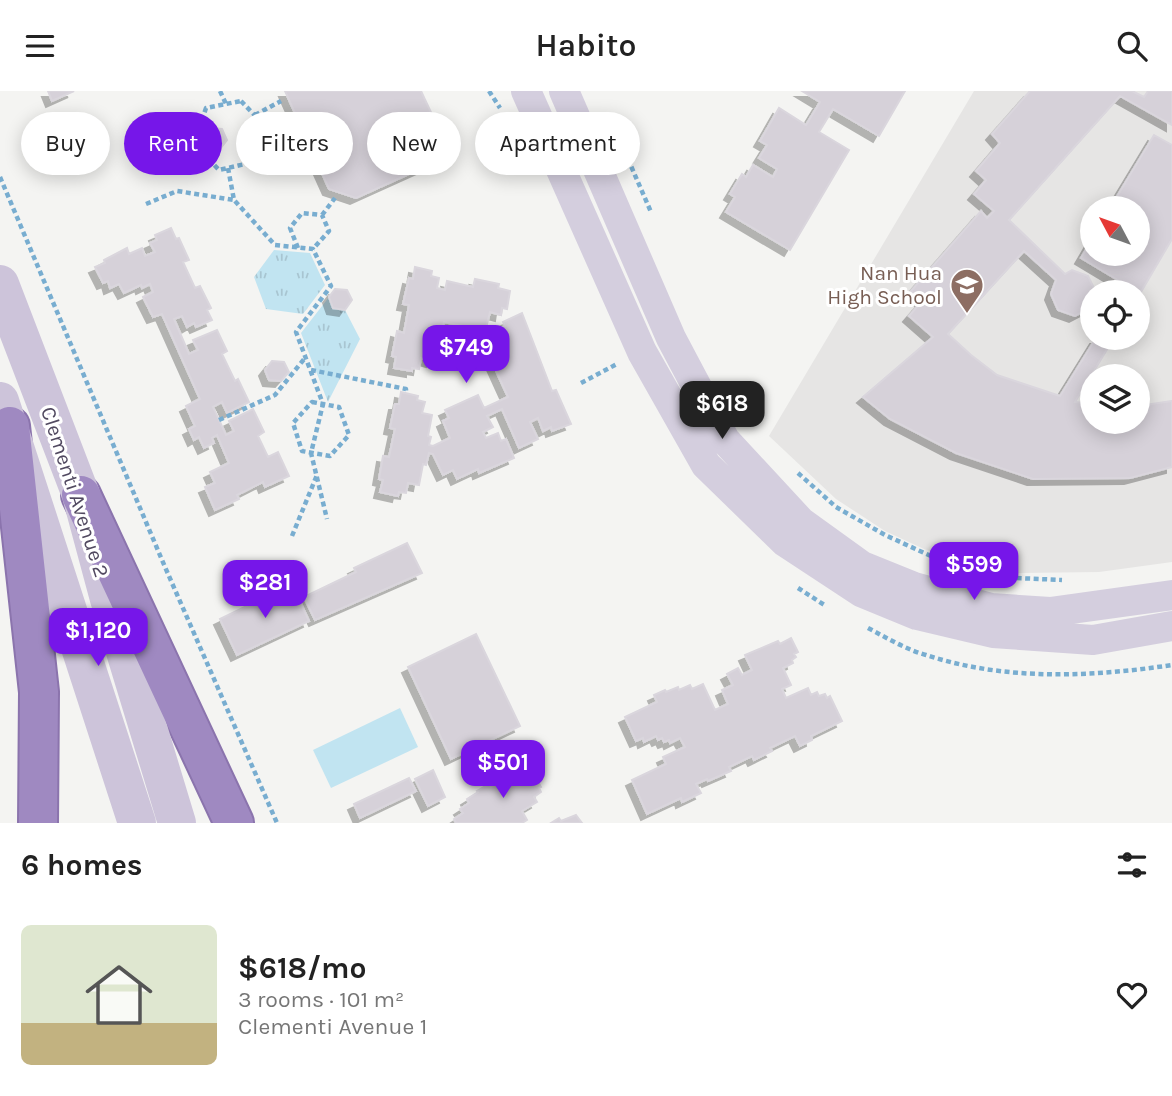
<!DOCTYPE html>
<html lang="en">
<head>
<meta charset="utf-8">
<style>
  :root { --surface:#fff; --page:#f6f6f6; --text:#222; --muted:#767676; --accent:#7616e9 }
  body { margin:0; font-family:Karla,sans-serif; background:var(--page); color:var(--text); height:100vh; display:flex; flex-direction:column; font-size:26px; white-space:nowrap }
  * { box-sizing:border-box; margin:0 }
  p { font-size:23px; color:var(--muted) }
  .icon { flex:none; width:38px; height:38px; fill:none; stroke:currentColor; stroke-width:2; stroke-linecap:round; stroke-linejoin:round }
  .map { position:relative; height:732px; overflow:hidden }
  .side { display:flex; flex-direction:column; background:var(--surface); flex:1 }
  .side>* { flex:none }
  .top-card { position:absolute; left:21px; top:21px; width:700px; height:63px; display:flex; gap:14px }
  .needle { width:46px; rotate:311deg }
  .buttons { position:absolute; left:1080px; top:105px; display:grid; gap:14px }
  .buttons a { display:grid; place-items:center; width:70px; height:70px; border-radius:50%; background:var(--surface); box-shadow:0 4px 18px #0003; font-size:35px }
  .price { position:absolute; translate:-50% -60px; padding:0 16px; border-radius:14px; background:var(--accent); color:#fff; font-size:23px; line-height:46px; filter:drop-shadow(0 2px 4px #0008) }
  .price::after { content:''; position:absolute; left:50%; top:42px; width:21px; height:16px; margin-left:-10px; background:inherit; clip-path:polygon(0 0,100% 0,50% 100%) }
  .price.active { background:#222; color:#fff }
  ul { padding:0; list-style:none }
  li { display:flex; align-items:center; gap:21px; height:175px; padding:0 21px }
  li span { display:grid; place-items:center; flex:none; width:196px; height:140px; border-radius:10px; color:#555 }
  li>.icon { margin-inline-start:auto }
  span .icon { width:84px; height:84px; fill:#fffc; stroke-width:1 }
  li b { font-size:30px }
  h2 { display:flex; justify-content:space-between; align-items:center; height:84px; padding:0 21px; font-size:30px }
  .pill { padding:0 24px; border-radius:32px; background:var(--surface); box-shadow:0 4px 18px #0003; font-size:24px; line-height:63px }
  .pill.active { background:var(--accent); color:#fff }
  header { display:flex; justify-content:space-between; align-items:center; height:91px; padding:0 21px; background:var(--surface); font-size:32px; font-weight:600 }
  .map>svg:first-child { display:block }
</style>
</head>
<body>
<header><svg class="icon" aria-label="menu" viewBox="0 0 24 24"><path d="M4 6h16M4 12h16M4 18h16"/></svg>Habito<svg class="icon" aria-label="search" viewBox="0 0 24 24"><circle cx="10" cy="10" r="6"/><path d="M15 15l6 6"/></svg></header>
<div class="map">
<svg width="1172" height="732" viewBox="0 0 1172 732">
  <defs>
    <pattern id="park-tufts" width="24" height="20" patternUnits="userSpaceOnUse" patternTransform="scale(1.75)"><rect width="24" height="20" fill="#c1e4f1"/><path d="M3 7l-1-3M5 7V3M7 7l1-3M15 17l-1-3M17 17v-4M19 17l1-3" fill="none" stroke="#a8c5d1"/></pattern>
    <filter id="shadow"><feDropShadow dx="-6" dy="6" stdDeviation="0" flood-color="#0004"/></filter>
  </defs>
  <rect width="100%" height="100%" fill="#f4f4f2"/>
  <path fill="#e6e5e4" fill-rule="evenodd" d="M974,0H1172V471L1099,481L1019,482L963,471L924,458L885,440L836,408L769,345ZM1092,117H1138V163H1092ZM1092,201H1138V247H1092ZM1092,285H1138V331H1092Z"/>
  <path fill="url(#park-tufts)" d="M274,159L310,162L325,194L303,223L266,218L254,186Z
    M329,206L345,219L360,248L328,311L301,242Z"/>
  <path fill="#c1e4f1" d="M400,617L418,656L331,697L313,659Z"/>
  <path fill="#d6d1d9" stroke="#dad6dd" stroke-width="2" filter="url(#shadow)" d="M48,0H74L52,10Z
    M285,0H421L451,64L356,107L329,98Z
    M802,0H905L879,45L833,18L819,41L849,59L790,159L726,121L735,106L730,103L742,83L746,86L753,74L773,86L777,78L759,67L767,54L760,50L779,17L806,34L820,11Z
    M1030,0H1132L1144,6L1148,0H1172V34L1120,5L1009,129L1065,183L1072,179L1088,185L1096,201H1092V221L1088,218L1075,225L1058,219L1051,203L1056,189L1024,160L948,243L971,264L997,284L1060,305L1096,247H1114L1075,311L1092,313V331H1138V315L1172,310V376L1130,387L1033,388L956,362L890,328L863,306L933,246L909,225L922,210L911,200L981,120L987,127L994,120L974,103L986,89L976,80L1000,52L992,43Z
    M211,37L222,38L227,49L220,58L208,57L204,46Z
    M1154,44L1172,54V148L1138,206V201H1122L1126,194L1081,167L1092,148V163H1138V117H1110Z
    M171,137L176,148L179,147L189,169L183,171L195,197L200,195L211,217L207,219L212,229L196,236L194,232L187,236L182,225L174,228L189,263L198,259L193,249L217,239L227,260L222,263L235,290L238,288L249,311L227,322L222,311L213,316L226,344L234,340L229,330L253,318L264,341L258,345L268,366L278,361L289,385L265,396L263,391L237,404L239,408L215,419L205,396L215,392L210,381L229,372L217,344L212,347L214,352L204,357L199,346L194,349L189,338L195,335L186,315L200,308L162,223L153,226L143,206L153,201L150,193L142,197L141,194L124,202L119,193L110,197L108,190L103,192L95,176L105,172L104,169L127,157L129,163L142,157L145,165L155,161L150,152L157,149L155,144Z
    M415,176L432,180L431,185L439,187L437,197L445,199L447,190L473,196L475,188L499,193L498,197L510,200L507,218L502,217L501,224L490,221L486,237L494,255L503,251L497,239L505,235L503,231L522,222L552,300L556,299L571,333L552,340L551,336L543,340L538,327L530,331L538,348L519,357L502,318L487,325L493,336L483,341L486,347L498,342L501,350L506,348L514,367L479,382L478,378L457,388L453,379L443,384L433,363L429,362L426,374L423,373L419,394L408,392L406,402L399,401L398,405L380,401L383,389L379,388L383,365L389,366L395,338L390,337L395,313H399L401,301L418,305L417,309L425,311L422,322L432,324L428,345L431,346L429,354L433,355L450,347L443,330L449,327L445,319L478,304L484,317L508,306L477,238L444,231L439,251L436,250L432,270L421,267L419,278L412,277V280L394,277L396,266L392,265L397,240L404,242L409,214L403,213L409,187L413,188Z
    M335,198L347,199L352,209L345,219L333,217L329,206Z
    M272,270L284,271L289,281L281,290L269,289L265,279Z
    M407,452L422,482L315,529L304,506L356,481L354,477Z
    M292,493L309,530L237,564L220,528Z
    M476,543L520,635L451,668L408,576Z
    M791,547L798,561L794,563L796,566L792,569L793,572L783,577L791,594L782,598L786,607L808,597L811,604L817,601L819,605L825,603L827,607L830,605L842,630L811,645L812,649L800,655L795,645L770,657L772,660L754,669L752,665L729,676L731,680L708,690L707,688L696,693L701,702L682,711L681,707L647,723L632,689L666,673L663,666L685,656L680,647L670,652L669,649L664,651L662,647L658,649L656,645L644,651L643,647L636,650L625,626L657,611L654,604L665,599L666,601L678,596L679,599L690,594L692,598L703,593L715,619L728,613L722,599L733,594L727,583L738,577L742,584L752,579L745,564L778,550L780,553Z
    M528,673L541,696L539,697L541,701L534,706L537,711L522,720L527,729L522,732H456L454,728L463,722L460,718L469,712L467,708L478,701L477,700L489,693L491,696Z
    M433,679L445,706L428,715L415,688Z
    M409,687L416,700L360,727L354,713Z
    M576,724L582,732H551L559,727L561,730Z"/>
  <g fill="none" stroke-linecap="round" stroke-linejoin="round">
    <defs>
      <path id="motorway" d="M10,335L39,601L38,732
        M81,404L234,732"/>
    </defs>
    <use href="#motorway" stroke="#8b74ad" stroke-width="42"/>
    <path stroke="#78add0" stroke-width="4.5" stroke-dasharray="5 3.5" stroke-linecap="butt" d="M220,0L226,13
      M489,0L500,17
      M241,10L266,36L254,71L219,79L194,53L206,17Z
      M255,24L281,10
      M611,29L651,121
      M228,77L234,109L275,154L313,158L331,195L296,241L323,313L311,362L327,428
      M0,86L165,476L277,732
      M146,113L177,100L234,109
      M322,124L335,107
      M298,157L290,137L302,122L322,124L329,140L313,158
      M311,279L406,298V302
      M581,292L617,273
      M312,311L339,316L349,344L330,365L302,360L293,332Z
      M219,329L275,304L305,267
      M798,382L836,416L885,444L933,466L1016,487L1062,489
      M292,445L317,384
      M798,497L826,515
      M868,537C887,547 905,558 926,564C1005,590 1091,586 1172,574"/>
    <path stroke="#d4cede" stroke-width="30" d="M526,0L642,261L706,374L785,451L861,501L917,524L993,542L1093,549L1172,535
      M564,0L671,247L725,349L801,431L862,475L914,496L991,517L1050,521L1172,504"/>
    <path stroke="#cdc4da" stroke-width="38" d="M0,193L81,404L109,508L177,732
      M0,310L137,732"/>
    <use href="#motorway" stroke="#9f89c1" stroke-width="38"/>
  </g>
  <defs>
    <symbol id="school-pin" viewBox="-11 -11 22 30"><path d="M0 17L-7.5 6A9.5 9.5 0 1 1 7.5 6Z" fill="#8d6e63" stroke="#fff"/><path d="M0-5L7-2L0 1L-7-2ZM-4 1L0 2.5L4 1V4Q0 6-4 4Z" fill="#fff"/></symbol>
  </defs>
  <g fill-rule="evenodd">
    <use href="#school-pin" x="948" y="175" width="38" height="52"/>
  </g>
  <g text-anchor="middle" stroke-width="6" stroke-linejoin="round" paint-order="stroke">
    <g font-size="21" fill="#785e54" stroke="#fff" text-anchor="end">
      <text x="942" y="189">Nan Hua<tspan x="942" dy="24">High School</tspan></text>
    </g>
    <g font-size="21" fill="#514960" stroke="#fff">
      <text transform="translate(75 401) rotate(72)" y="7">Clementi Avenue 2</text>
    </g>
  </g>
</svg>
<div class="buttons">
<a><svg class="needle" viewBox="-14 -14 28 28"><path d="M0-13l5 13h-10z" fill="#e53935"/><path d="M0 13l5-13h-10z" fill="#767676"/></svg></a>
<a><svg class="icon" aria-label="locate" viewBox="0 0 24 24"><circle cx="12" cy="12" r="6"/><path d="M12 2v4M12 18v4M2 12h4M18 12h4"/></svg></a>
<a><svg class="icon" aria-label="layers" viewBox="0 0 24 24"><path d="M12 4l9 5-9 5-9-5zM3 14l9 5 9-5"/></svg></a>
</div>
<b class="price" style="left:466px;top:294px">$749</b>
<b class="price active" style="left:722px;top:350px">$618</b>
<b class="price" style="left:974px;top:511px">$599</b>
<b class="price" style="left:265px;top:529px">$281</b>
<b class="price" style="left:98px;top:577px">$1,120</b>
<b class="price" style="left:503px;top:709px">$501</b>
<div class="top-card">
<a class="pill">Buy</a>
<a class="pill active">Rent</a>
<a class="pill">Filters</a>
<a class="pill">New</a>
<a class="pill">Apartment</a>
</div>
</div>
<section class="side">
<h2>6 homes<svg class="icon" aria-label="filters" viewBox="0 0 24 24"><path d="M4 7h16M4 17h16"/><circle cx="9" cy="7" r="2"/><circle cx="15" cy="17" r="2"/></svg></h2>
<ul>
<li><span style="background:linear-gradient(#dfe7d0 70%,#c2b280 0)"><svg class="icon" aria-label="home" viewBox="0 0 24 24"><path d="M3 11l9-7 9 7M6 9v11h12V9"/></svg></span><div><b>$618/mo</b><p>3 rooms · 101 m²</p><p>Clementi Avenue 1</p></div><svg class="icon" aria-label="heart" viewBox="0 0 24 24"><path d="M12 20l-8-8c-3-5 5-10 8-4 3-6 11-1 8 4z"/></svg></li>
</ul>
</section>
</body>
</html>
